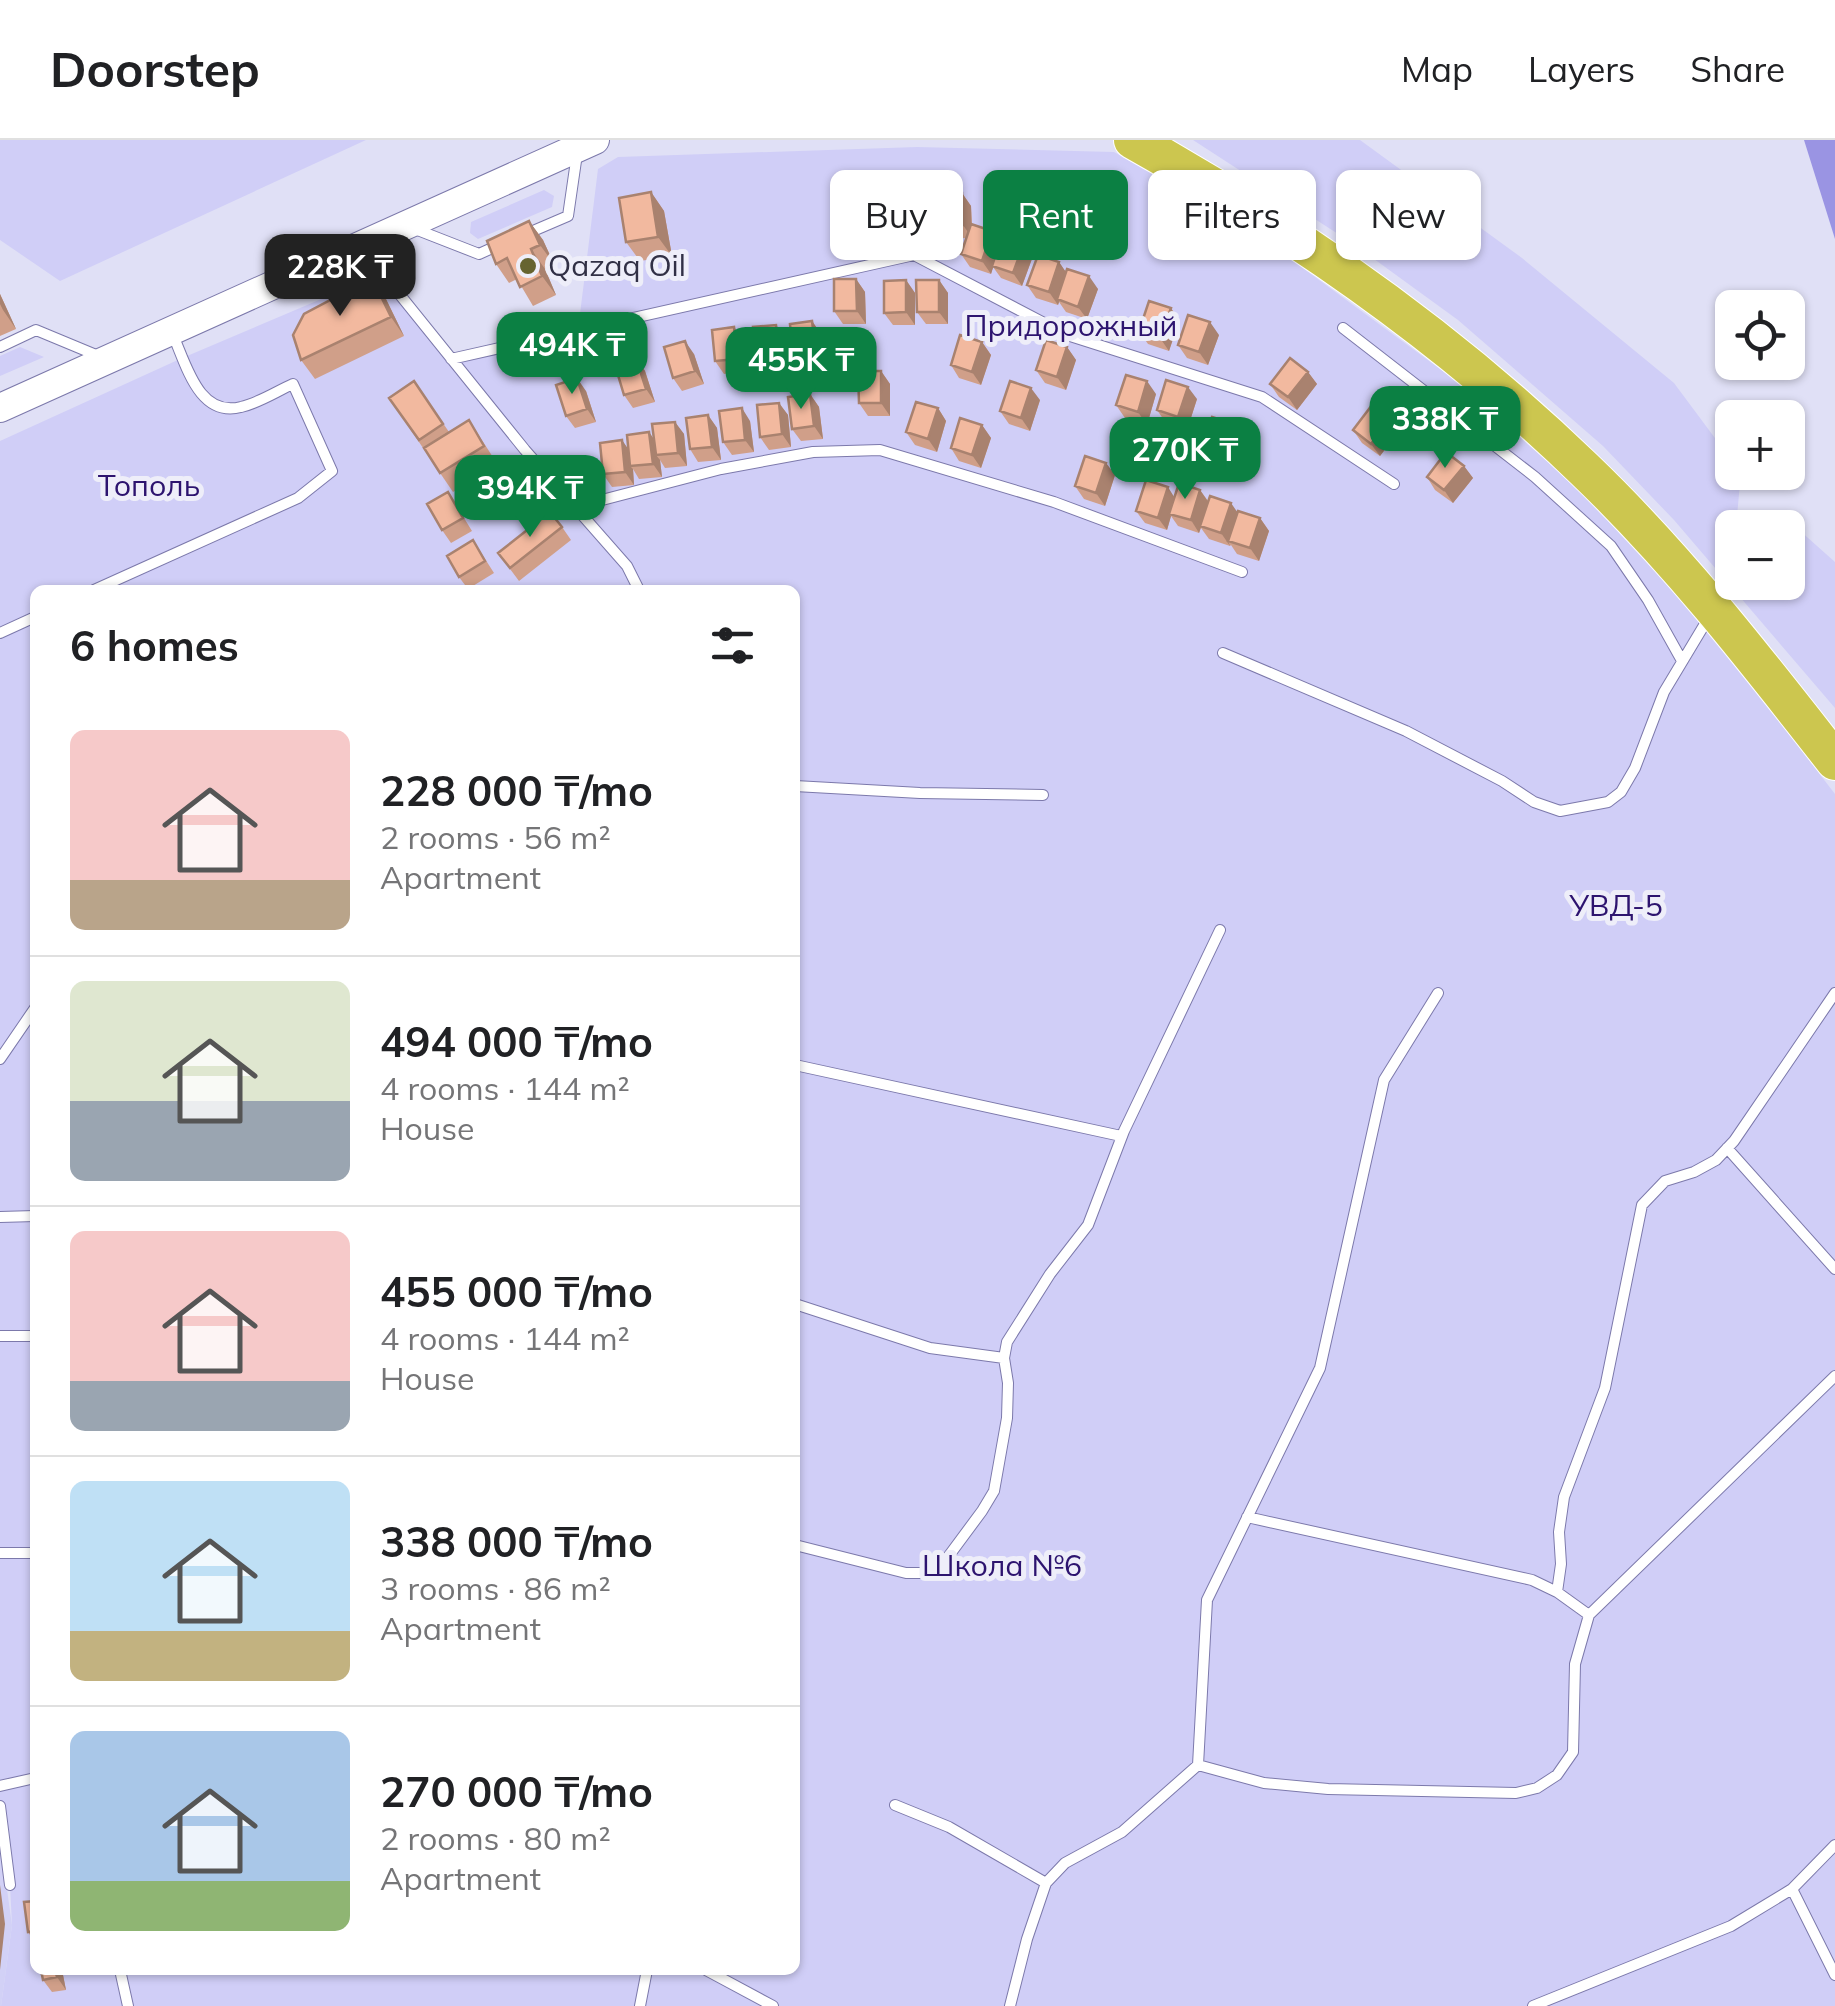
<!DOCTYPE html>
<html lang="en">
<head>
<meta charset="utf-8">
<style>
  :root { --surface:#fff; --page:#f6f6f6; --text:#202124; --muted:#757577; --line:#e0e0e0; --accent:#0b8043 }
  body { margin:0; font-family:Mulish,sans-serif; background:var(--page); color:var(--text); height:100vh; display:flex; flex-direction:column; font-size:38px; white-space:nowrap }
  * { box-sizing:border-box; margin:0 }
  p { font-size:32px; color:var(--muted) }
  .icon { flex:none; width:55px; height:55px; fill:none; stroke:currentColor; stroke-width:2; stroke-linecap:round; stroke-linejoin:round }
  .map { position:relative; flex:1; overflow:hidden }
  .drawer { position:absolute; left:30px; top:445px; width:770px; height:1390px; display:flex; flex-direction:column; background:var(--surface); border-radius:15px; box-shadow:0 2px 8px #0004 }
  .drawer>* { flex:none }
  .top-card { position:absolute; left:830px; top:30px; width:855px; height:90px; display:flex; gap:20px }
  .buttons { position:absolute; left:1715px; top:150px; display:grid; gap:20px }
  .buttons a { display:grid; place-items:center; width:90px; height:90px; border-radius:15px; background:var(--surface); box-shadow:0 2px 8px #0004; font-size:50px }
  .price { position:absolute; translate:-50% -85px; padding:0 22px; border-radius:20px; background:var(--accent); color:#fff; font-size:32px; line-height:65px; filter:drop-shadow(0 2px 5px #0008) }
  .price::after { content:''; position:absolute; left:50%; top:60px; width:30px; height:22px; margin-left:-15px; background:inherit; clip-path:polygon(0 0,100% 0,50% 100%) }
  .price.active { background:#222; color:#fff }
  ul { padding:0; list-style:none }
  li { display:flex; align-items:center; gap:30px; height:250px; padding:0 40px }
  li+li { border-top:2px solid var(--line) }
  li span { display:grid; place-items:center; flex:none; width:280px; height:200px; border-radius:15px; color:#555 }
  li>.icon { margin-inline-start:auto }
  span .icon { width:120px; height:120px; fill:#fffc; stroke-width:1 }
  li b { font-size:42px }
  h2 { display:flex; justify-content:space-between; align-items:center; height:120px; padding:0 40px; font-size:42px }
  .tag { padding:0 35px; border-radius:15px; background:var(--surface); box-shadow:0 2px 8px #0004; font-size:35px; line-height:90px }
  .tag.active { background:var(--accent); color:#fff }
  header { display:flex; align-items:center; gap:60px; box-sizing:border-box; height:140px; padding:0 50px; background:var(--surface); border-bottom:2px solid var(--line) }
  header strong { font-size:48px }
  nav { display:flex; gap:55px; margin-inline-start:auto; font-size:35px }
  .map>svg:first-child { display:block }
</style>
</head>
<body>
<header>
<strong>Doorstep</strong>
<nav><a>Map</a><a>Layers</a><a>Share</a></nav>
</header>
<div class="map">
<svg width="1835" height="1866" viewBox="0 0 1835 1866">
  <rect width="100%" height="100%" fill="#e0e0f6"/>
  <path fill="#d2d1f6" d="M0,1699L12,1785L1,1866H0Z"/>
  <path fill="#d0cef7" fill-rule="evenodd" d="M0,0H366L60,141L0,100Z
    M1193,0H1360L1522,118L1674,243L1732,321V332L1741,333L1736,387L1732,388V442H1788V395L1798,389L1835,422V568L1674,380L1603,306L1458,180L1352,103Z
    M917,7L1114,12L1192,56L1296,123L1455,240L1576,347L1704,484L1835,654V1866H1L12,1785L10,1745L0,1666V301L180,219L378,135L450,216L578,190L598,29L618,17ZM35,450H795V1830H35Z
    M544,50L554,56L552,67L478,99L470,93L471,82Z
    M20,207L44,217L0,236V216Z"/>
  <path fill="#9a94e3" d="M1804,0H1835V99Z"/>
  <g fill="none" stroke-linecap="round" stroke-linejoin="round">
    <defs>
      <path id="lane" d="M415,89L479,114L501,104
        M526,94L568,76L577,14
        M363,109L525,310L627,426L639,450
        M1343,188L1535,337L1611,406L1648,460L1681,519
        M0,207L36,190L101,217
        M451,219L914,115L1067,195L1262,257L1394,344
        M575,367L721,329L813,312L880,310L1054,362L1242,432
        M94,450L298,358L332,331L293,244C277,251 259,263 241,267C198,278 186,223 172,193
        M0,493L35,477
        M1223,513L1406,591L1502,641L1534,662L1560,671L1608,662L1621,652L1635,628L1664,552L1709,477
        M795,646L920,653L1043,655
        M0,919L35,868
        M795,925L1121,996
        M1727,1008L1835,1129
        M0,1077L35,1076
        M795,1164L930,1208L1004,1218
        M0,1196H35
        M1247,1377L1532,1440L1557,1452L1589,1475
        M795,1405L906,1433H929L942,1425L982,1371L994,1351L1007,1278L1008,1243L1004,1218L1007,1202L1050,1134L1088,1085L1124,991L1220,790
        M0,1413H35
        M1557,1452L1561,1424L1559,1392L1564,1357L1605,1248L1642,1065L1665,1041L1694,1032L1716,1020L1734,1001L1835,853
        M1198,1625L1264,1643L1328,1649L1516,1653L1537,1648L1557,1635L1573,1612L1575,1524L1589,1475L1835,1236
        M0,1646L35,1638
        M895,1665L949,1687L1046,1743
        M0,1666L10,1745
        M1792,1749L1835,1835
        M120,1830L128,1866
        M706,1830L773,1866
        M640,1866L647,1830
        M1010,1866L1027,1799L1046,1743L1065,1723L1122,1692L1198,1625L1207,1460L1320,1228L1384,940L1438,853
        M1533,1866L1731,1786L1792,1749L1835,1705"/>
      <path id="secondary" d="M0,268L595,0"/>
      <path id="highway" d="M1133,0C1294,90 1451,200 1584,329C1677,418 1756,520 1835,621"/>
    </defs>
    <use href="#lane" stroke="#7c79ab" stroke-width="12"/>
    <use href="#secondary" stroke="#7c79ab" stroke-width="30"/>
    <use href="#highway" stroke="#fff" stroke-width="40"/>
    <use href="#lane" stroke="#fff" stroke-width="10"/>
    <use href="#secondary" stroke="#fff" stroke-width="28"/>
    <use href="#highway" stroke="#ccc64f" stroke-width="38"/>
  </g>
  <path fill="#d09f89" d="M651,52L664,71L672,116L640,121L626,102Z
    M962,53L971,66L972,84L1000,102L1033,116L1022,146L1001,138L993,127L991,134L970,127L961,114L966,98L950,99L941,86Z
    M915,70L914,102L892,101L883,88Z
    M529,81L543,100L554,124L545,129L556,155L533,166L517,139L509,143L496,124Z
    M1059,122L1066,133L1098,149L1087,179L1066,172L1059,162L1058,165L1036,158L1027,145Z
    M372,138L385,157L404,196L315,239L301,220Z
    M856,139L865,152L866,184H843L834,171Z
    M906,140L915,153V185H893L884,173Z
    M939,140L948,153V184H926L917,172Z
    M0,154L16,189L0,196Z
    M1171,168L1179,181L1169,211L1148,204L1139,191Z
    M812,181L821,194L825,226L802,228L793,216Z
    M776,185L785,198L788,229L766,232L757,219Z
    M849,189L858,202V231H881L890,244V276H868L859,263L858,233L836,234L827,221Z
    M1219,195L1208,225L1187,218L1178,205Z
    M743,200L747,231L724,234L715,221Z
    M982,202L991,215L981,245L959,238L951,225Z
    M1067,207L1076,220L1066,250L1045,243L1036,230Z
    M694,214L704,244L682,251L673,238Z
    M636,218L645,231L655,262L633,268L624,255Z
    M1308,232L1317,244L1297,270L1279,257L1270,244Z
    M414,241L449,292L469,280L498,325L453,352L389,258Z
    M586,251L596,282L575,288L566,276Z
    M810,254L819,267L823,299L801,301L792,289Z
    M1156,254L1147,285L1125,278L1116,265Z
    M1197,259L1187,290L1166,283L1157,270Z
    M1040,260L1030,291L1009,284L1000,271Z
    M779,263L788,275L791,307L769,310L760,297Z
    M938,268L946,281L937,312L915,305L906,292Z
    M708,275L717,288L721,320L698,322L690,309Z
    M1390,278L1399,291L1380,316L1362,303L1353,290Z
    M750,281L754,312L732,315L723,302Z
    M675,282L684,294L687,326L665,328L660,320L662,337L639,339L633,329L634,345L612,347L603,334L622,300L628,310L649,292L654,300Z
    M1234,284L1243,297L1233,327L1212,320L1203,308Z
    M982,285L991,298L981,328L959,321L951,308Z
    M1106,323L1115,335L1105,366L1084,359L1075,346Z
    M1464,326L1473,338L1453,363L1435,350L1427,337Z
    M514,327L535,361L509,377L500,364Z
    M1200,350L1208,361L1238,372L1260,378L1269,391L1259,421L1237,414L1231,405L1230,406L1209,399L1201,388L1199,393L1178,386L1171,376L1167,390L1145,383L1136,371Z
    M448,352L472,391L451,403L442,390Z
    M562,387L571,400L519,441L498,413Z
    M473,400L494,433L468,449L459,437Z
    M35,1761V1802L28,1792Z
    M41,1830H62L66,1850L52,1852L43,1840Z"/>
  <path fill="#a9826f" d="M651,52L664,71L672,116L658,97Z
    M962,53L971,66L972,98L963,85Z
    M906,57L915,70L914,102L905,89Z
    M529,81L543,100L554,124L540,105Z
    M992,91L1001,104L991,134L982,121Z
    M1024,103L1033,116L1022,146L1013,133Z
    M531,109L545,129L556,155L542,136Z
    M1059,122L1068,135L1058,165L1049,152Z
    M1089,136L1098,149L1087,179L1078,167Z
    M372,138L385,157L404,196L391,177Z
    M856,139L865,152L866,184L857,171Z
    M906,140L915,153V185L906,172Z
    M939,140L948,153V184L939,172Z
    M0,154L16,189L3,170L0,164Z
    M1171,168L1179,181L1169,211L1160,198Z
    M812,181L821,194L825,226L816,213Z
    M1210,182L1219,195L1208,225L1199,212Z
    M776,185L785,198L788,229L779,216Z
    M734,187L743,200L747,231L738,219Z
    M849,189L858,202V233L849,221Z
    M685,201L694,214L704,244L695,231Z
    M982,202L991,215L981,245L972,232Z
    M1067,207L1076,220L1066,250L1057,237Z
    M636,218L645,231L655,262L646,249Z
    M881,231L890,244V276L881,263Z
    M1308,232L1317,244L1297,270L1288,257Z
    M577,238L586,251L596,282L587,269Z
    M1147,241L1156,254L1147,285L1138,272Z
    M1188,247L1197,259L1187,290L1178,277Z
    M1031,248L1040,260L1030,291L1021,278Z
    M810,254L819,267L823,299L814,286Z
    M779,263L788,275L791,307L782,294Z
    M742,268L750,281L754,312L745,300Z
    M938,268L946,281L937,312L928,299Z
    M708,275L717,288L721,320L712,307Z
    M1390,278L1399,291L1380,316L1371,304Z
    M675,282L684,294L687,326L678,313Z
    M1234,284L1243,297L1233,327L1224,315Z
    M982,285L991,298L981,328L972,315Z
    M649,292L658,305L656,315L660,320L662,337L653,324Z
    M622,300L631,313L630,326L633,329L634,345L625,332Z
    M1106,323L1115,335L1105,366L1096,353Z
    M1464,326L1473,338L1453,363L1444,350Z
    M1168,347L1176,360L1169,374L1171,376L1167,390L1158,378Z
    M1200,350L1209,363L1199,393L1191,380Z
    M1231,363L1240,376L1228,401L1230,406L1221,393Z
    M1260,378L1269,391L1259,421L1250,408Z
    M0,1745L5,1784L0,1830Z
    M55,1830H62L66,1850L57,1837Z"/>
  <path fill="#f2b99f" stroke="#a9826f" stroke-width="2.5" d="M651,52L658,97L626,102L619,58Z
    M962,53L963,85L941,86L940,54Z
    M883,57H906L905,89L883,88Z
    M529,81L540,105L531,109L542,136L520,147L507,118L496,124L487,101Z
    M971,84L992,91L982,121L961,114Z
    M1002,96L1024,103L1013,133L992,126Z
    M1038,115L1059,122L1049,152L1027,145Z
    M1067,129L1089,136L1078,167L1057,159Z
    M372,138L391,177L301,220L293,195L304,174Z
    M834,139H856L857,171H834Z
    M906,140V172L884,173V141Z
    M916,140H939V172H917Z
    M1149,161L1171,168L1160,198L1139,191Z
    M1188,175L1210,182L1199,212L1178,205Z
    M812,181L816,213L793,216L790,184Z
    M776,185L779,216L757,219L753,187Z
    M734,187L738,219L715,221L712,190Z
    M827,189H849V221H827Z
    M960,195L982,202L972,232L951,225Z
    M1046,200L1067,207L1057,237L1036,230Z
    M685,201L695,231L673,238L664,207Z
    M636,218L646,249L624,255L615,225Z
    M1290,218L1308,232L1288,257L1270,244Z
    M858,231H881V263H859Z
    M1126,235L1147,241L1138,272L1116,265Z
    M577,238L587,269L566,276L556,245Z
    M1166,240L1188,247L1178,277L1157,270Z
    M414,241L443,284L419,300L389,258Z
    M1010,241L1031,248L1021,278L1000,271Z
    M810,254L814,286L792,289L788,257Z
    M916,262L938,268L928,299L906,292Z
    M779,263L782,294L760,297L757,265Z
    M1372,265L1390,278L1371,304L1353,290Z
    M742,268L745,300L723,302L719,271Z
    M708,275L712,307L690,309L686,278Z
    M1212,277L1234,284L1224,315L1203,308Z
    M960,278L982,285L972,315L951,308Z
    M469,280L484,306L440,333L424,308Z
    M675,282L678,313L656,315L652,284Z
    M649,292L653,324L630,326L627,295Z
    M622,300L625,332L603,334L600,303Z
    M1446,312L1464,326L1444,350L1427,337Z
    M1085,316L1106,323L1096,353L1075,346Z
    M514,327L526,348L500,364L488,343Z
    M1146,340L1168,347L1158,378L1136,371Z
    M1179,343L1200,350L1191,380L1169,374Z
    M448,352L463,378L442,390L427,364Z
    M1210,356L1231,363L1221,393L1200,386Z
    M1238,371L1260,378L1250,408L1228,401Z
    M550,372L562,387L510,428L498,413Z
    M473,400L485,421L459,437L447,416Z
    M35,1761V1791L28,1792L24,1762Z
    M41,1830H55L57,1837L43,1840Z"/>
  <circle fill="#666430" stroke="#eeeef9" stroke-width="4" cx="528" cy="126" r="10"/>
  <g text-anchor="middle" stroke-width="10" stroke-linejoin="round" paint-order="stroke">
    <g font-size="30" fill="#313045" stroke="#eeeef9" text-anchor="start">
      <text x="548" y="136">Qazaq Oil</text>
    </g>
    <g font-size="30" fill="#2d146f" stroke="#eeeef9">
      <text x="1071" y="196">Придорожный</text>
      <text x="149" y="356">Тополь</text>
      <text x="1616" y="776">УВД-5</text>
      <text x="1002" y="1436">Школа №6</text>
    </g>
  </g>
</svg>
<div class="buttons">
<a><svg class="icon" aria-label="locate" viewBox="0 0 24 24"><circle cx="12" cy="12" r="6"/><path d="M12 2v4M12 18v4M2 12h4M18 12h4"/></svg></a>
<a>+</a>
<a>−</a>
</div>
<b class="price active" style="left:340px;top:179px">228K ₸</b>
<b class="price" style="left:572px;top:257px">494K ₸</b>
<b class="price" style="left:801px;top:272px">455K ₸</b>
<b class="price" style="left:1445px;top:331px">338K ₸</b>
<b class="price" style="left:1185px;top:362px">270K ₸</b>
<b class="price" style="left:530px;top:400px">394K ₸</b>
<div class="top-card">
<a class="tag">Buy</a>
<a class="tag active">Rent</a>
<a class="tag">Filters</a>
<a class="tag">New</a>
</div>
<section class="drawer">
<h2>6 homes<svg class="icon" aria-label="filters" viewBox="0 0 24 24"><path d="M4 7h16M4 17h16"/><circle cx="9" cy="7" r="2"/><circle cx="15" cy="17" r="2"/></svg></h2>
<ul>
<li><span style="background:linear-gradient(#f6c9c9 75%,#b9a48a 0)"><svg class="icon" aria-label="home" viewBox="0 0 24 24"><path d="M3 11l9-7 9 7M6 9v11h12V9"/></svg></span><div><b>228 000 ₸/mo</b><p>2 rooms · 56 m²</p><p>Apartment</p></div></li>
<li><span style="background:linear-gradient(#dfe7d0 60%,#9aa5b1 0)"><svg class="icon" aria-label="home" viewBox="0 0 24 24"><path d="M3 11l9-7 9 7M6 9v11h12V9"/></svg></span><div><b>494 000 ₸/mo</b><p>4 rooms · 144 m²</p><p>House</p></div></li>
<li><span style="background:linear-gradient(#f6c9c9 75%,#9aa5b1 0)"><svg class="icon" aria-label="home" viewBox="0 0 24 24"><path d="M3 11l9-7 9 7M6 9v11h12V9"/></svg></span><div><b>455 000 ₸/mo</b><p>4 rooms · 144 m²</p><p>House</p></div></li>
<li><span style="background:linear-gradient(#bfe0f5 75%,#c2b280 0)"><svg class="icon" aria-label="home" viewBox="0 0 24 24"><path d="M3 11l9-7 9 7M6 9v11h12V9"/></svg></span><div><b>338 000 ₸/mo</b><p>3 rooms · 86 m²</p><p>Apartment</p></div></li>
<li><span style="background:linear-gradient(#a9c7e8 75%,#8fb573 0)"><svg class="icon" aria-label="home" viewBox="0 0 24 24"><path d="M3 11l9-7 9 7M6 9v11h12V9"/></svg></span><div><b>270 000 ₸/mo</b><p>2 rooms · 80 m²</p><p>Apartment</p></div></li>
</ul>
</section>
</div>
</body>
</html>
